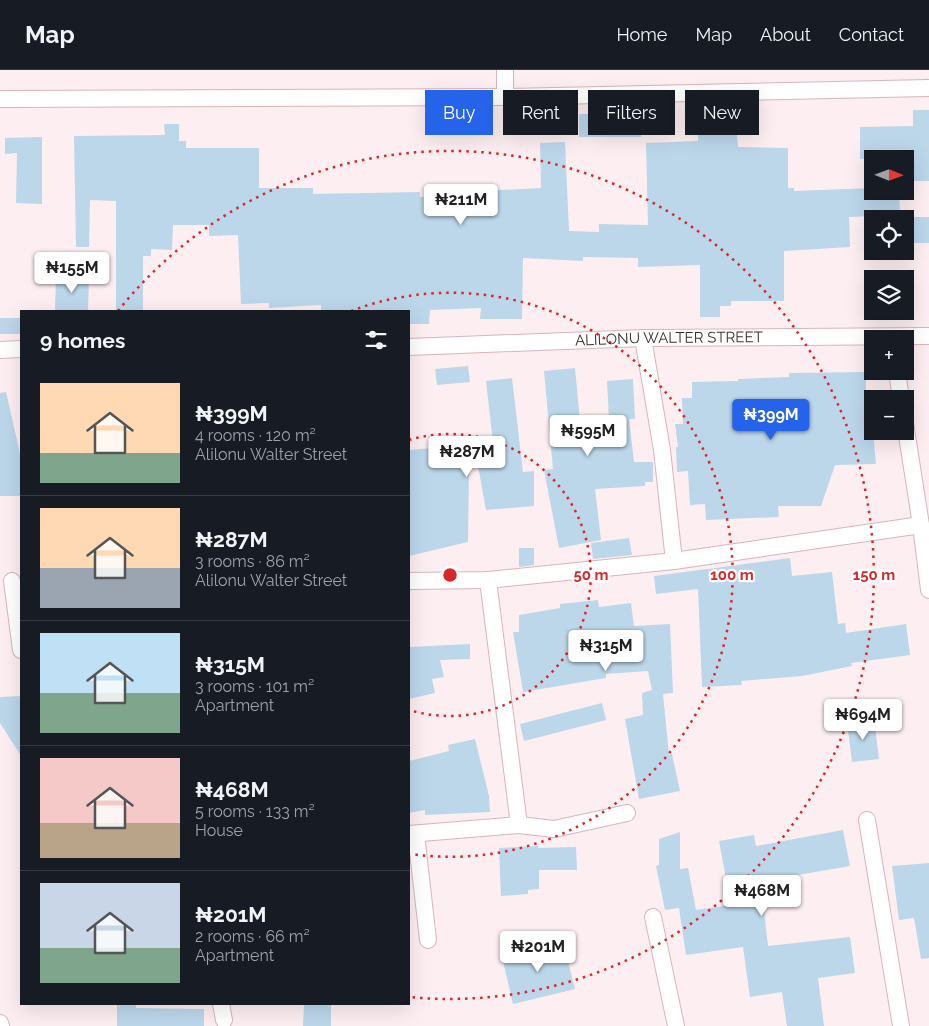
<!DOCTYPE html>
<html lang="en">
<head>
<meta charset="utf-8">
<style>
  :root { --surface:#171b24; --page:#242831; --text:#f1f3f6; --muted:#9ea1a6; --line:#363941; --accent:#2563eb }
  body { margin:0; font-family:Raleway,sans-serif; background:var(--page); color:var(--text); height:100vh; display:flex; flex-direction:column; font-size:19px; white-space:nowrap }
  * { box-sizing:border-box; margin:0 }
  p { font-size:16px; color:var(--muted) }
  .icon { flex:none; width:28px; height:28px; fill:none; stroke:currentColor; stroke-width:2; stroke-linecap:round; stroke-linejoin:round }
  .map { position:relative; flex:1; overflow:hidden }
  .drawer { position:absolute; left:20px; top:240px; width:390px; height:695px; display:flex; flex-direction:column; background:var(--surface); border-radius:0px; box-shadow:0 5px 20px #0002 }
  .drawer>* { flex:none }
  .banner { position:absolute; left:425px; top:20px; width:429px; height:45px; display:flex; gap:10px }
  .needle { width:32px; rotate:91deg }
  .fabs { position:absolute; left:864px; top:80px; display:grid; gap:10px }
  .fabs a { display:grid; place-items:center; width:50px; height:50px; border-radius:0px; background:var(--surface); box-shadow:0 5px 20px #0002; font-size:25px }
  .price { position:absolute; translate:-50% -42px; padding:0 11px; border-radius:5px; background:#fff; color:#222; font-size:16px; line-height:32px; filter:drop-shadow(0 1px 2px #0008) }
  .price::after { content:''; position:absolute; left:50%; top:30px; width:15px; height:11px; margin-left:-8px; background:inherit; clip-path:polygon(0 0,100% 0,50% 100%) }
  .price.selected { background:var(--accent); color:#fff }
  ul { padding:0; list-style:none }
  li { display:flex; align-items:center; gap:15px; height:125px; padding:0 20px }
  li+li { border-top:1px solid var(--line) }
  li span { display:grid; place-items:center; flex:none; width:140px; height:100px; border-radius:0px; color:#555 }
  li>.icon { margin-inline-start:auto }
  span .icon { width:60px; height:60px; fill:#fffc; stroke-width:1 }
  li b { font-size:21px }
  h2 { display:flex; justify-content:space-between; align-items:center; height:60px; padding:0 20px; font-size:21px }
  .pill { padding:0 18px; border-radius:0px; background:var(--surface); box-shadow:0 5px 20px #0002; font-size:18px; line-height:45px }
  .pill.selected { background:var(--accent); color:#fff }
  header { display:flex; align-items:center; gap:30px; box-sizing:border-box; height:70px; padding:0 25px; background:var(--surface); border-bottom:1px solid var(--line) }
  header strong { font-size:24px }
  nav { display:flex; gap:28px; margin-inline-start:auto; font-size:18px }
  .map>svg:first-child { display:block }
</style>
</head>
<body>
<header>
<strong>Map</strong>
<nav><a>Home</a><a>Map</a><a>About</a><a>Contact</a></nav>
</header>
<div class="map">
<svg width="929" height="956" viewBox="0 0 929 956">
  <rect width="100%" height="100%" fill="#fdeff1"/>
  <path fill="#bcd6ea" d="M913,40H929V111H911V89H860V57L913,56Z
    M579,44H641V67H579Z
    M698,44H727V65H737L738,77L788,78V118H794V121L872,118V122L899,121L900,145L849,147L850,177L784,181V231H731V236H720V247H700V195L638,197V188L583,187V191L523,188L522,249H480L481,238L430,240L429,254H409V241H321V235L269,238V233L241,234L238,165L209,166V155H173L172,180L151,179V186H143V241H116V131L90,130L89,177H76L74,66L165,65L164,54H179V71H186V78H259V118H313V124L420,122V127L483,125V121L541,118L540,73L565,72L569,161L599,162V154L648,155L646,73L698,71Z
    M440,46L476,47L475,62L439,60Z
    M42,67V134L16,133L17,83L5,84V68Z
    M907,147H929V173H908Z
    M56,206H89L88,241H55Z
    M0,248H21V264H0Z
    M468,296L470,312L437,315L435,299Z
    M575,298L582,372L610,369L607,311L633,309L635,349H629L634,392H653V412H645V416L595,419L601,470L559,478L544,400L553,399L544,301Z
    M866,302V349H872L876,394L835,395L821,436H778L779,447L706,450L705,434L690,435L688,401L677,402L676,377H678L675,354H683L682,328H692V312L738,311V309L789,307V303Z
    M512,308L523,402L534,401V436L486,440L478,396L469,397L468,472L409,486V380L493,373L486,311Z
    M6,322L21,388V426H0V323Z
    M629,468L632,485L593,489L591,473Z
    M519,478H534V495L519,497Z
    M790,488L792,506L832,502L838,554L845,553L846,563L906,554L910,585L851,593L852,596L802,606L741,611L742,615L702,617L698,519L656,524L654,506Z
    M598,530L599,537L631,533L634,556L670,554L673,623L663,624L669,685L672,684L680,721L639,729L625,649L643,645L642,623L652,620L648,601L606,604V608L523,622L513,562H519V545L560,538V534Z
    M470,574V589L440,590L444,607L432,609L435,623L409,629V577Z
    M21,626V686L0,653V627Z
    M602,633L606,650L524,671L520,654Z
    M874,649L879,689L852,692L847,652Z
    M475,669L489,726L490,742L425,745V740L409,743V691L449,681L448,675Z
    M843,760L850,796L763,811L765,823H762L768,876L850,867L855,903L818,908L824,956H787L782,922L750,927L743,877L686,885L679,838L665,840L656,796L659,795V769L680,762V799L688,798L696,840L731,835L719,771L754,765L756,776Z
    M538,776V778L576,777L577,800H539V819L528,820V824L501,826L499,778Z
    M929,793V888L921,889L914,848L899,850L892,796Z
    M563,872L575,919L513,934L502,887Z
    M117,934H136V938L204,939V956H117Z
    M304,934H331V956H303Z"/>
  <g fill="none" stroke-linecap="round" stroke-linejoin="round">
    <defs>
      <g id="street">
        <path d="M505,27V0"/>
        <path d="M0,29L505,27L929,18"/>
        <path d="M643,268L662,380L674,491"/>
        <path id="s1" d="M409,277L643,268L929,266"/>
        <path d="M0,280L21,279"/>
        <path d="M897,301L901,329"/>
        <path d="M921,455L929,520"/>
        <path d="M488,510L519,755"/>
        <path d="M12,511L21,580"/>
        <path d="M409,511L488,510L674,491L921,455L905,353"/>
        <path d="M867,750L901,956"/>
        <path d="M409,764L519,755L554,759L627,743"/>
        <path d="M416,764L428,870"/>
        <path d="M653,847L676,956"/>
        <path d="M221,934L224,950"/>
        <path d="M0,953L1,956"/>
      </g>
    </defs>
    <use href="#street" stroke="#d7b5ba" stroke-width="18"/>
    <use href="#street" stroke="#fff" stroke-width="16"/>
  </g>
  <g fill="none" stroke="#d62828" stroke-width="2.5" stroke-dasharray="2.5 5">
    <path d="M409 370A141 141 0 1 1 409 640"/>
    <path d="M351 241A282 282 0 1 1 411 784"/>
    <path d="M118 241A424 424 0 1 1 409 927"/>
  </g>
  <g text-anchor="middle" stroke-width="4.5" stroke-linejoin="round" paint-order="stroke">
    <g font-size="15" fill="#3b2d2f" stroke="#fff">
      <text dy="5" stroke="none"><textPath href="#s1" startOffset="260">ALILONU WALTER STREET</textPath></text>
    </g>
  </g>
  <circle cx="450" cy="505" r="8" fill="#d62828" stroke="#fff" stroke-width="2.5"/>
  <g font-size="15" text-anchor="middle" font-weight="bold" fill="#d62828" stroke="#fff" stroke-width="4.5" stroke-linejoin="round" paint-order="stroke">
    <text x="591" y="510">50 m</text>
    <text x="732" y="510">100 m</text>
    <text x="874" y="510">150 m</text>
  </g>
</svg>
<div class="fabs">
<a><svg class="needle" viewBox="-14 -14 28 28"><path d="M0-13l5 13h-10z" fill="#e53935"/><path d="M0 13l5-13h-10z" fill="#9ea1a6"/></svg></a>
<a><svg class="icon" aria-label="locate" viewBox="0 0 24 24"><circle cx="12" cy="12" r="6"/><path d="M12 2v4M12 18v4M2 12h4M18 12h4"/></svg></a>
<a><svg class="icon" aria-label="layers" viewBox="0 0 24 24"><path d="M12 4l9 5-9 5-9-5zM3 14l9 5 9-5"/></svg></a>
<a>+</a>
<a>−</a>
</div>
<b class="price" style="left:461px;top:156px">₦211M</b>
<b class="price" style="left:72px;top:224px">₦155M</b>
<b class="price selected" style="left:771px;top:371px">₦399M</b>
<b class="price" style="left:588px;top:387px">₦595M</b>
<b class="price" style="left:467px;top:408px">₦287M</b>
<b class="price" style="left:606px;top:602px">₦315M</b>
<b class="price" style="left:863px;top:671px">₦694M</b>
<b class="price" style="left:762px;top:847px">₦468M</b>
<b class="price" style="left:538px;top:903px">₦201M</b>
<div class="banner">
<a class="pill selected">Buy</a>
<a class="pill">Rent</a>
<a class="pill">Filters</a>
<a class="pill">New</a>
</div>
<section class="drawer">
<h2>9 homes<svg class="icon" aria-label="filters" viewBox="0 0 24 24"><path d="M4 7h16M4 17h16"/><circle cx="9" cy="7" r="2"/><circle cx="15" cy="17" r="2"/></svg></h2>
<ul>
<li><span style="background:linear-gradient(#ffd9b3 70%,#7fa58c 0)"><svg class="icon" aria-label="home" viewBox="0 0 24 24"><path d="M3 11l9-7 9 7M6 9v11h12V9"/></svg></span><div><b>₦399M</b><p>4 rooms · 120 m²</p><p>Alilonu Walter Street</p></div></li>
<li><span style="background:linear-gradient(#ffd9b3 60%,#9aa5b1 0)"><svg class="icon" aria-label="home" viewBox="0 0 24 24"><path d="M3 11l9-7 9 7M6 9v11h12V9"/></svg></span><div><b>₦287M</b><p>3 rooms · 86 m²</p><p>Alilonu Walter Street</p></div></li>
<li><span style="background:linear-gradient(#bfe0f5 60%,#7fa58c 0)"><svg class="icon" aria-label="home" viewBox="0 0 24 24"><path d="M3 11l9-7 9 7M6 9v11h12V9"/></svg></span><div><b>₦315M</b><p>3 rooms · 101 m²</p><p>Apartment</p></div></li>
<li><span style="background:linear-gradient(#f6c9c9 65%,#b9a48a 0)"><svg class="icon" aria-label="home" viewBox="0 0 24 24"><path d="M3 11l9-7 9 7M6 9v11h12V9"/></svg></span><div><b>₦468M</b><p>5 rooms · 133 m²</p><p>House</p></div></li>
<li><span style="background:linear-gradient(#c9d6e8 65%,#7fa58c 0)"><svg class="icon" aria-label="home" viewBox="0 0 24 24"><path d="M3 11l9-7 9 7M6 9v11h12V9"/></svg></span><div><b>₦201M</b><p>2 rooms · 66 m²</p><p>Apartment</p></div></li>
</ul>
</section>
</div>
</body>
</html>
